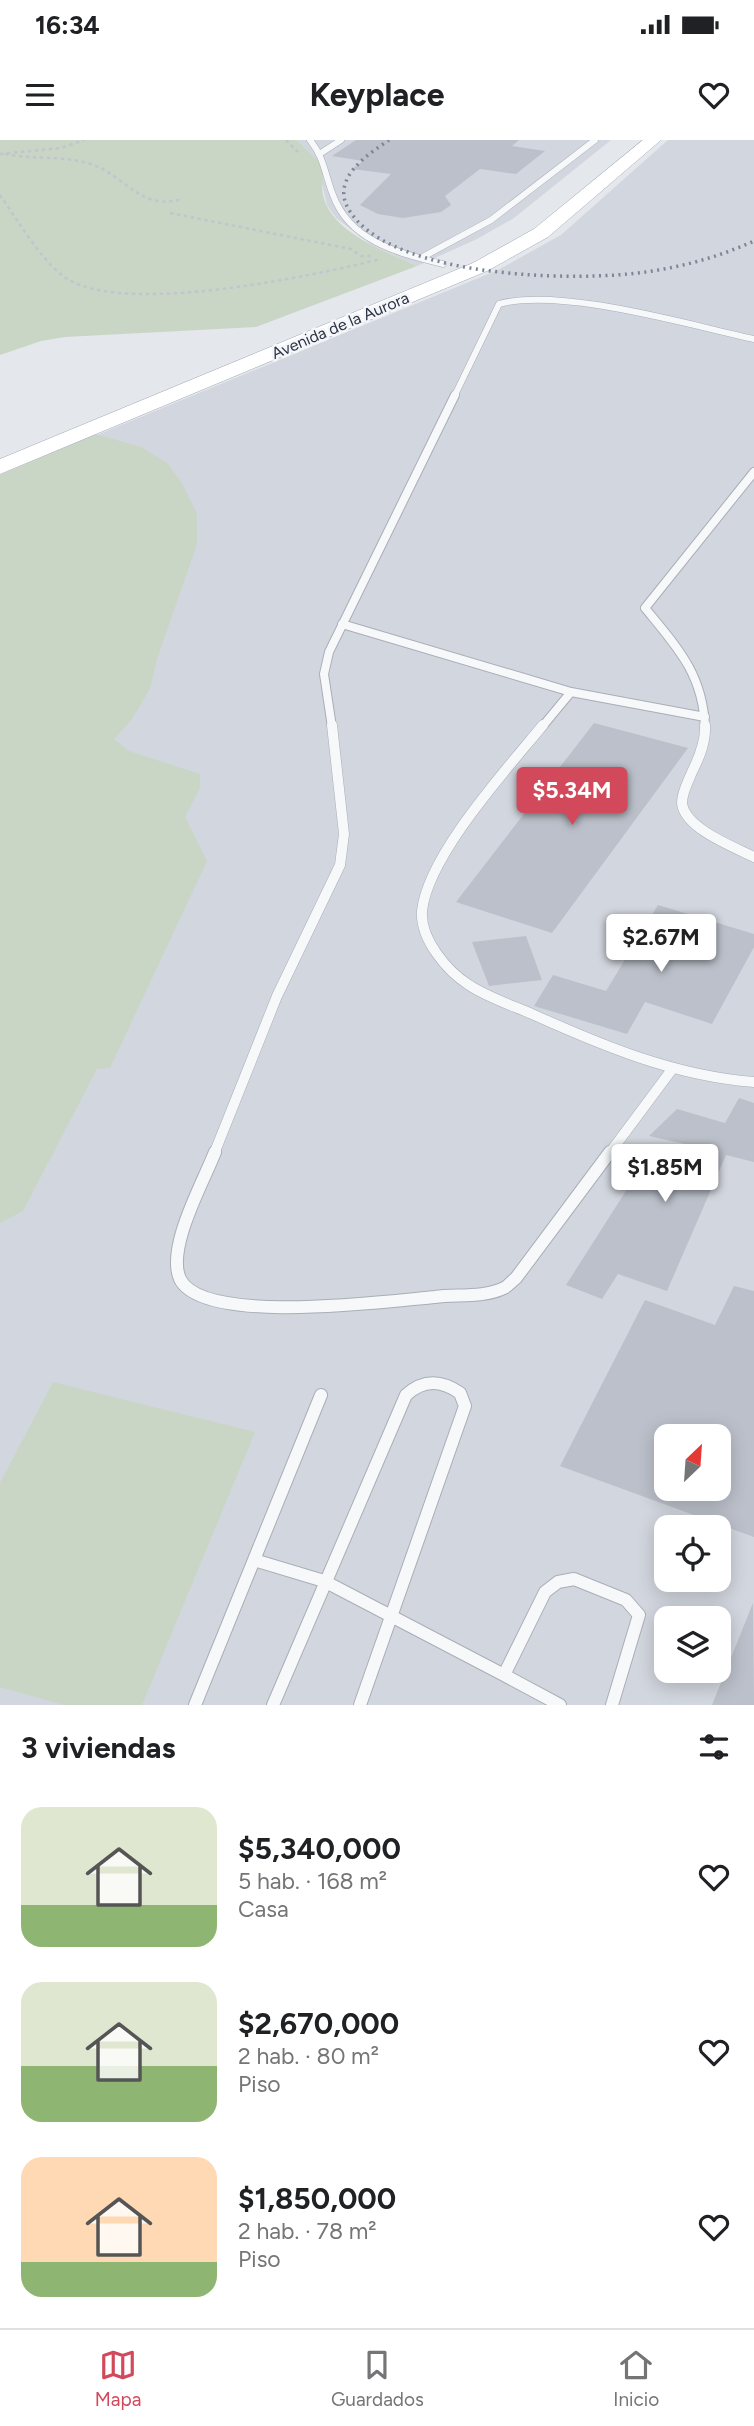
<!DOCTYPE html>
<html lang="es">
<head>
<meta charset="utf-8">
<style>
  :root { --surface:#fff; --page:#f6f6f6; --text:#202124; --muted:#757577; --line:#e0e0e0; --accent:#d1495b }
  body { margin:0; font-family:Figtree,sans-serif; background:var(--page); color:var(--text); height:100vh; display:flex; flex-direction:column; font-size:26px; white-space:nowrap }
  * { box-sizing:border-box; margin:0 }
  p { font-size:23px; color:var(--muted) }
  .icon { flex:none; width:38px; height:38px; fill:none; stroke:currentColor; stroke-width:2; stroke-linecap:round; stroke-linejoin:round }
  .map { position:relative; height:1565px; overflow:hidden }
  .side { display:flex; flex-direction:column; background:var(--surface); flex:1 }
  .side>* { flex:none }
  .needle { width:46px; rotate:25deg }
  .controls { position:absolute; left:654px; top:1284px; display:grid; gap:14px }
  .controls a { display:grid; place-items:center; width:77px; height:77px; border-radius:14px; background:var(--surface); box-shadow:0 4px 18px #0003; font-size:35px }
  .price { position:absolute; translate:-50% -60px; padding:0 16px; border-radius:7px; background:#fff; color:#222; font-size:23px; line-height:46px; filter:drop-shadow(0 2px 4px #0008) }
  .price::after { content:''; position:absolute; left:50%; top:42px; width:21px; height:16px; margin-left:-10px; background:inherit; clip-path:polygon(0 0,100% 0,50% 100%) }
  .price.current { background:var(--accent); color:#fff }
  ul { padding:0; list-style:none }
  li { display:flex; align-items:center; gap:21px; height:175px; padding:0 21px }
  li span { display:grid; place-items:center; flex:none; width:196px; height:140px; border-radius:21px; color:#555 }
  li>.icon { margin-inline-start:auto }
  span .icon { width:84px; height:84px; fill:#fffc; stroke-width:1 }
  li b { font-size:30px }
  h2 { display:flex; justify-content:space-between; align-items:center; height:84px; padding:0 21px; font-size:30px }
  .status { display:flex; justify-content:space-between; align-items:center; height:49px; padding:0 35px; background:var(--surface); direction:ltr }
  .status svg { height:19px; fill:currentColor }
  header { display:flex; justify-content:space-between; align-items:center; height:91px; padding:0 21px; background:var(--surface); font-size:32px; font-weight:700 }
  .menu { display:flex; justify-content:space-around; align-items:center; height:98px; border-top:2px solid var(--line); background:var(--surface); font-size:19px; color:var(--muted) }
  .menu a { display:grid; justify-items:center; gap:4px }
  .menu .current { color:var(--accent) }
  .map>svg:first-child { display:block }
</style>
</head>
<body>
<div class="status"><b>16:34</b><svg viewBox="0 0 49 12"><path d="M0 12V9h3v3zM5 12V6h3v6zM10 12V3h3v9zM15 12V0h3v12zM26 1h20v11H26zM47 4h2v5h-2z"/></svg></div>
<header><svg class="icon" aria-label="menu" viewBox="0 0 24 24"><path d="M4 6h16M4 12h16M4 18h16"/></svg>Keyplace<svg class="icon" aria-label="heart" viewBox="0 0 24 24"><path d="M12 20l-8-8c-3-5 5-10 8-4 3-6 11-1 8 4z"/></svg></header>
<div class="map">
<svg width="754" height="1565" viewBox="0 0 754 1565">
  <rect width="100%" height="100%" fill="#e4e7ec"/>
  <path fill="#d2d6de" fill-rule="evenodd" d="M296,0H611L514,78L477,99L417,126L372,105L336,78L327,65L322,44Z
    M668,0H754V1565H0V335L498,130L561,95ZM667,1297H719V1349H667ZM667,1388H719V1440H667ZM667,1479H719V1531H667Z"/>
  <path fill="#c9d6c5" d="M0,0H296L324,27C323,36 321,46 323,55C331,93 386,111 417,126L256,187L65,197L41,201L0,215Z
    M95,294L141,307L167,323L182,343L197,374V404L157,519L150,549L132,579L114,599L129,611L200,634V648L185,677L207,721L110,928L97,929L23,1071L0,1083V335Z
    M53,1242L255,1292L142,1565H64L0,1547V1343Z"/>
  <path fill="#bbc0ca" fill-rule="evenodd" d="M356,0H519L512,6L545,11L516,34L480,29L445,56L451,65L441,72L403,78L378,74L360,65L391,34L352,29L363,21L332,16Z
    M594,583L688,608L552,793L456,762Z
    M658,765L754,794V807L712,884L645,862L627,894L534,866L553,835L606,851Z
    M526,796L542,840L489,846L472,802Z
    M739,958L754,963V1022L726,1015L667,1151L618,1134L602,1159L566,1145L638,1032L674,1047L685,1004L649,996L677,969L725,983Z
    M734,1146L754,1151V1397L560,1326L645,1160L715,1185ZM667,1297H719V1349H667Z
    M753,1463L754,1565H712Z"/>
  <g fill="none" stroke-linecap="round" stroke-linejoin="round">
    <defs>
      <path id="service-far3" d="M310,0C324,17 325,35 333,55C350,102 399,113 443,124
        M321,13L341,0
        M421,118L491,80L595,0
        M454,257L499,164C561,147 689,185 754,199"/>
      <path id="service-far2" d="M342,484L571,552L542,587
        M571,552L705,577
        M332,587L324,534L329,512L455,255
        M705,587C703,534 677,507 645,468L754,332"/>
      <path id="service-far1" d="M543,585C507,629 428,715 422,771C420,799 447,831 469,845C487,857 511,865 532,874C603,906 675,936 754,942
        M705,585C706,602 699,618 692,632C688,642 682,652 682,663C684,688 734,707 754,717
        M214,1014L277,856L340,725L344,694L332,585
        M609,1014L673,928"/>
      <path id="service" d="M215,1012C203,1043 166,1108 180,1139C203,1186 389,1161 435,1157C455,1154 484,1158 504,1148C508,1146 512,1141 516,1138L610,1012
        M254,1420L324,1441L504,1535
        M195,1565L321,1255
        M273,1565L406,1255C424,1239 441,1240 460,1253L465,1266L360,1565
        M560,1565L504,1535L545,1452L558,1442L574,1439L626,1460L639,1475L612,1565"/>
      <path id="primary" d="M643,0H661L548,97L487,131L0,334V319L473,123L534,89Z"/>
    </defs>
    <use href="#service-far3" stroke="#a9aeb7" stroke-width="7"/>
    <use href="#service-far2" stroke="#a9aeb7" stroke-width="10"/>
    <use href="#service-far1" stroke="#a9aeb7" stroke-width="11"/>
    <use href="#service" stroke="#a9aeb7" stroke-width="14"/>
    <use href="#primary" stroke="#a3abb8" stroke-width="1"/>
    <path stroke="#c2c5cb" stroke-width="2.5" stroke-dasharray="3.5 3.5" stroke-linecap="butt" d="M286,0L298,12
      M0,14L61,8L84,0
      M5,14C33,20 63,15 91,24C128,37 139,71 182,59
      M0,55C17,79 45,128 71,141C134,174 312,136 381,119
      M170,73L351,109L361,116H372"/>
    <use href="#service-far3" stroke="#f7f8fa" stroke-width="6"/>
    <use href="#service-far2" stroke="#f7f8fa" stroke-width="8"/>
    <use href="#service-far1" stroke="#f7f8fa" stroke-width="10"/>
    <use href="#service" stroke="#f7f8fa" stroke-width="12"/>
    <use href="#primary" fill="#fff" fill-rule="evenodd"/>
    <path stroke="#7d8696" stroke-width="3.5" stroke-dasharray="2 4.5" stroke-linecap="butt" d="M389,0C367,15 330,39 349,70C386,130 528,138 593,136C649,135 703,124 754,101"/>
  </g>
  <g text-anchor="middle" stroke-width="5" stroke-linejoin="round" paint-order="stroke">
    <g font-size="16" fill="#2b3445" stroke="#f4f6f9">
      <text transform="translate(340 185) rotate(-23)" y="6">Avenida de la Aurora</text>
    </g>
  </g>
</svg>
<div class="controls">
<a><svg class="needle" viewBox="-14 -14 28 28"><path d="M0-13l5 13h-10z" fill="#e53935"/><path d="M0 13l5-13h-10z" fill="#757577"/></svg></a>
<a><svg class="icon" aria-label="locate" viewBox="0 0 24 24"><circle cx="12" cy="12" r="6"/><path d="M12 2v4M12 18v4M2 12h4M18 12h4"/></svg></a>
<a><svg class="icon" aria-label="layers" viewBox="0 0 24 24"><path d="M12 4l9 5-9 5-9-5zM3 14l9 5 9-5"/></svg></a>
</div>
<b class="price current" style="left:572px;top:687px">$5.34M</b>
<b class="price" style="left:661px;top:834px">$2.67M</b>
<b class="price" style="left:665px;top:1064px">$1.85M</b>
</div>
<section class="side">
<h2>3 viviendas<svg class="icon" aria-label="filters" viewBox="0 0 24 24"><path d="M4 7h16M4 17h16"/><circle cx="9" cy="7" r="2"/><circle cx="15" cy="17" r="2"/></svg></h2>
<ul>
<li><span style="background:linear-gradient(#dfe7d0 70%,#8fb573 0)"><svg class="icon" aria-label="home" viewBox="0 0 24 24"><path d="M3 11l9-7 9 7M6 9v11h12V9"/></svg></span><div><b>$5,340,000</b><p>5 hab. · 168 m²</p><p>Casa</p></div><svg class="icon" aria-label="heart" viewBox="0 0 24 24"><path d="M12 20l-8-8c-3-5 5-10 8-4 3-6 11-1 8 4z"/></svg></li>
<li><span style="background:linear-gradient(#dfe7d0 60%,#8fb573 0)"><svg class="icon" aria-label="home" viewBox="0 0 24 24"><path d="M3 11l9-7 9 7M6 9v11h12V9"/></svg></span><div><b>$2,670,000</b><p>2 hab. · 80 m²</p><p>Piso</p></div><svg class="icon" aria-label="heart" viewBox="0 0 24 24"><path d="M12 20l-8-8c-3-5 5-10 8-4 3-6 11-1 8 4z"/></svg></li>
<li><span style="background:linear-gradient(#ffd9b3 75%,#8fb573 0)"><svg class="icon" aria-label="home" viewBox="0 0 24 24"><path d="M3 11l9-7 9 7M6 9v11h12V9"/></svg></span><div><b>$1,850,000</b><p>2 hab. · 78 m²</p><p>Piso</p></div><svg class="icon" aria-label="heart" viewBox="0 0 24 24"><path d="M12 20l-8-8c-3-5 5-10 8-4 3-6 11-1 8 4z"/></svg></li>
</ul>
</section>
<nav class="menu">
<a class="current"><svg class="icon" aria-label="map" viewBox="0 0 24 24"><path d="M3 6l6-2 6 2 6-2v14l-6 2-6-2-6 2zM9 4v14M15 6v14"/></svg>Mapa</a>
<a><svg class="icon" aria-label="saved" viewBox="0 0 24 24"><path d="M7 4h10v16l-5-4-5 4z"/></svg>Guardados</a>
<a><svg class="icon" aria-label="home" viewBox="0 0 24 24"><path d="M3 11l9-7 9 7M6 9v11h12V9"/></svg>Inicio</a>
</nav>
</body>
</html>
